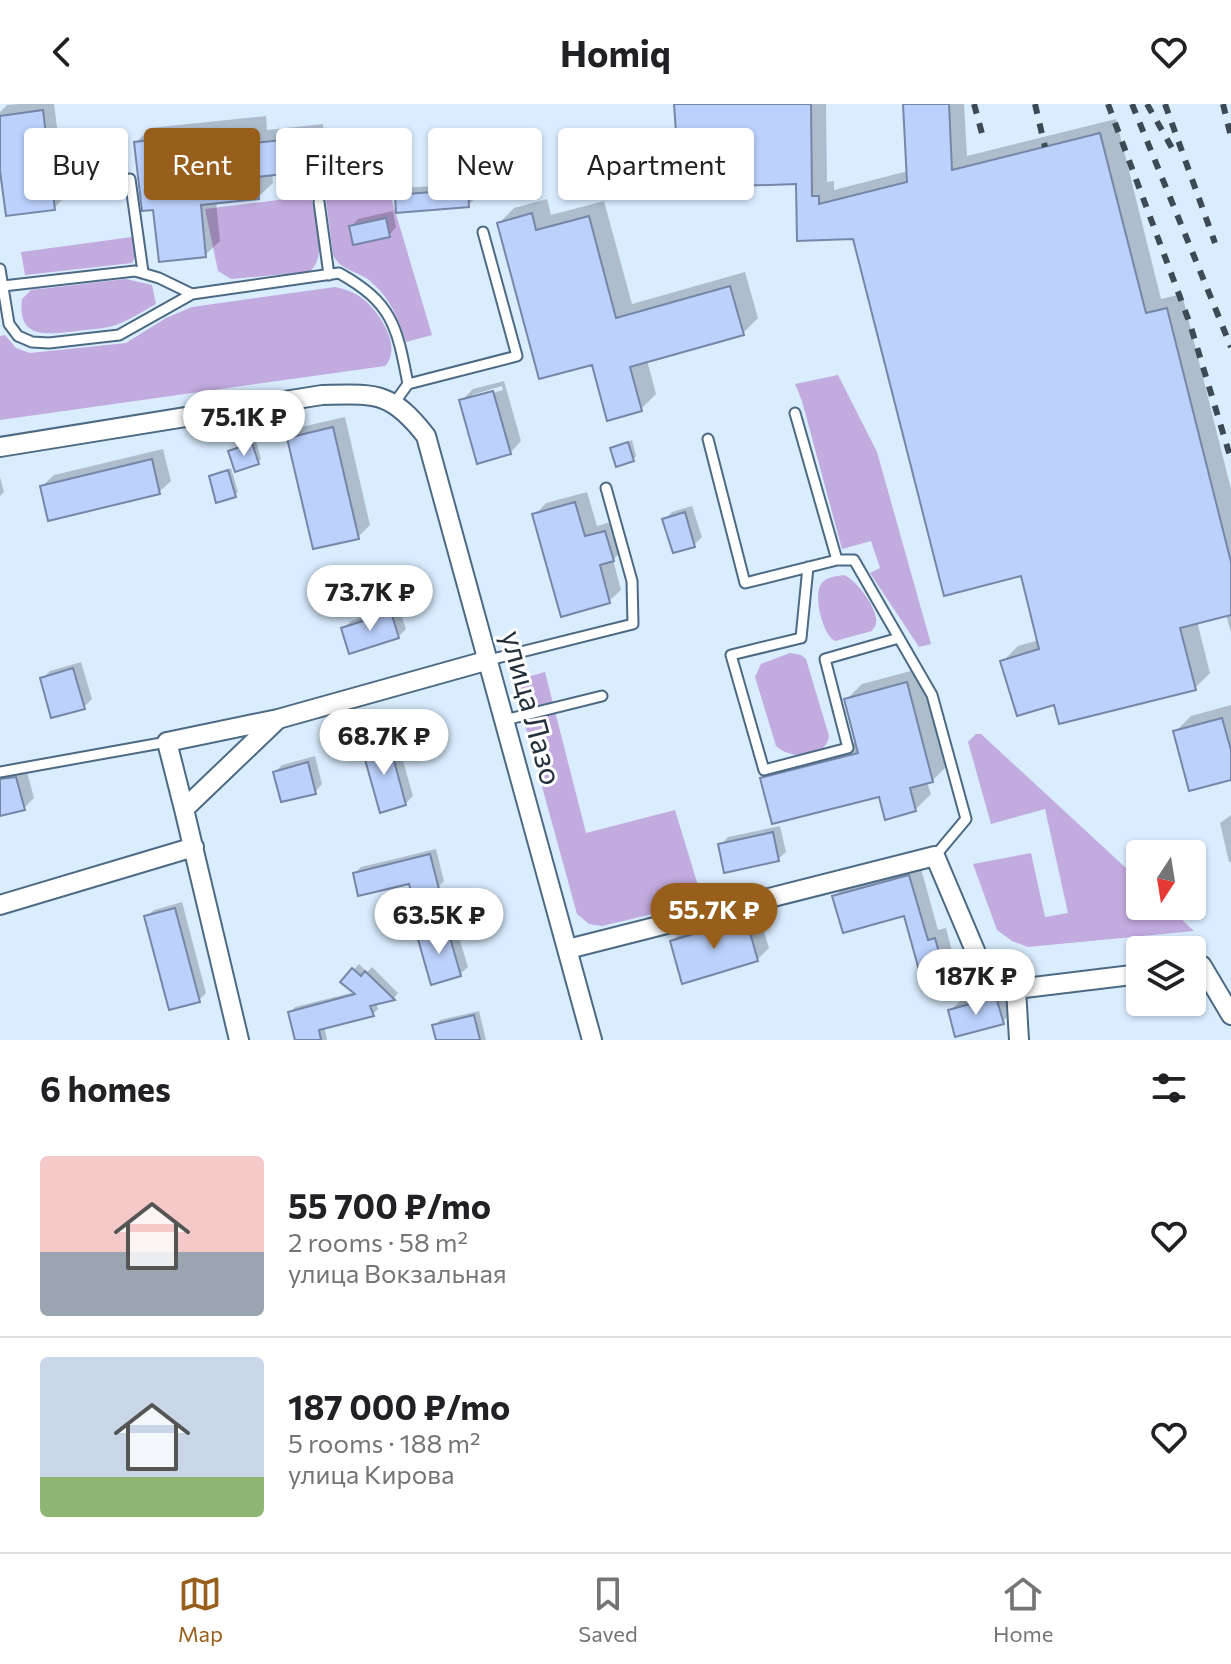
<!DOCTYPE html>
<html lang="en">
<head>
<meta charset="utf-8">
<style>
  :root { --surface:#fff; --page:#f6f6f6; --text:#202124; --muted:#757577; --line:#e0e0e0; --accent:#985e1c }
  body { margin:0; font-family:Commissioner,sans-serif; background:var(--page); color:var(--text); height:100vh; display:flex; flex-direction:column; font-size:30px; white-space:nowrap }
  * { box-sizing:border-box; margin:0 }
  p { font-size:26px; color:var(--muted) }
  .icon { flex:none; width:44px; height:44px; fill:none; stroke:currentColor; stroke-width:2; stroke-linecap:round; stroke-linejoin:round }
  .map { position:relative; height:936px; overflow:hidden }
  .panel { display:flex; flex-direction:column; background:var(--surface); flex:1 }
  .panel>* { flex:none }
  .banner { position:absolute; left:24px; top:24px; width:800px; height:72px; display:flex; gap:16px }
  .needle { width:52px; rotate:192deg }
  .controls { position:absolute; left:1126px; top:736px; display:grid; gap:16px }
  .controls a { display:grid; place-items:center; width:80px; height:80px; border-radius:8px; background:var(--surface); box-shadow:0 2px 6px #0004; font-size:40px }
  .price { position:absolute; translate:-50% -68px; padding:0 18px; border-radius:28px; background:#fff; color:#222; font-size:26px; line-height:52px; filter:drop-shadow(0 2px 4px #0008) }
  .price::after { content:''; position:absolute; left:50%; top:48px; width:24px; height:18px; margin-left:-12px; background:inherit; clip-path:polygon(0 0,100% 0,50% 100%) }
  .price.active { background:var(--accent); color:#fff }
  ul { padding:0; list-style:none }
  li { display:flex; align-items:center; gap:24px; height:200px; padding:0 40px }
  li+li { border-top:2px solid var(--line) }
  li span { display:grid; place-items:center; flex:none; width:224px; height:160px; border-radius:8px; color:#555 }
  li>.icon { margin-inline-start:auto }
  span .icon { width:96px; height:96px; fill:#fffc; stroke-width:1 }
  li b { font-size:34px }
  h2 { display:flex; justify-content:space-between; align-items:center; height:96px; padding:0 40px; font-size:34px }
  .pill { padding:0 28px; border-radius:8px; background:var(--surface); box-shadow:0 2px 6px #0004; font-size:28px; line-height:72px }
  .pill.active { background:var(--accent); color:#fff }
  header { display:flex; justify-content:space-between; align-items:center; height:104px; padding:0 40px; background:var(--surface); font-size:36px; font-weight:700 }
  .menu { display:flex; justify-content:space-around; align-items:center; height:112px; border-top:2px solid var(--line); background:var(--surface); font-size:22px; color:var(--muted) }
  .menu a { display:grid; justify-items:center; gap:4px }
  .menu .active { color:var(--accent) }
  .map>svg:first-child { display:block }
</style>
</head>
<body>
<header><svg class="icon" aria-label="back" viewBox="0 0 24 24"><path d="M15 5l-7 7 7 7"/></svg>Homiq<svg class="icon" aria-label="heart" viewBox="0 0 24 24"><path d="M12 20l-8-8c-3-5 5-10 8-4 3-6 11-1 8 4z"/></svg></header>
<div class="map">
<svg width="1231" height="936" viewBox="0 0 1231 936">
  <rect width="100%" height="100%" fill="#daedff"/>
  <path fill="#c2abdf" d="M385,73L432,231L406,238C398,213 390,194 370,177C357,166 342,168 333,151L324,81Z
    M311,92C314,114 329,153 309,168L231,175L218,167L205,105Z
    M132,133L135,153L132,159L25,171L21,148Z
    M126,175L152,181L156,200C143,207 130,216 116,221C105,225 90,225 78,227C48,230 17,237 22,195L31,186Z
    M335,183C344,185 351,187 359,192C377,204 404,242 385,262L0,316V232L5,231L16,244L30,249L126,239L166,214L192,203Z
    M838,271L877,348L931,540L919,543L870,469L880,464L871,437L842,445L802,297L795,280Z
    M844,471C856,476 875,501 876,515C877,521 875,522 872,527L835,537C823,531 814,495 820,482C824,473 836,472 844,471Z
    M790,549L801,551L806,555L829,632C826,655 790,656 776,642L755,573L761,560Z
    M545,568L586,729L675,706L703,798L602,822L589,820L577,810L513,577Z
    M976,630H981L1140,777V802H1167L1194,827L1028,843L1012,837L997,826L973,760L1031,749L1045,813L1068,809L1045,705L991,720L968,638Z"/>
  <path fill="#0003" fill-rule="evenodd" d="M19,0H54L66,92L54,104L0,50V8L7,1Z
    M676,0H826L827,78L834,77V86L908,67L905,0H964L967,52L1116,15L1161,195L1182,190L1231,385V529L1226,510L1197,517L1210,569L1195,584L1003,557L1018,542L1039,536L1022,470L855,133L799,135L798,78Z
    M266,12L267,26L323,20L327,51L312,66L272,70L273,79L258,93L216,97L220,137L205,151L155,104L136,39L150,24Z
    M475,79L476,94L468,101L397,91L404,84Z
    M547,95L551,111L604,97L632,200L745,168L758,214L743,229L647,256L656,290L641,305L593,258L499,119L514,104Z
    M393,107L396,123L389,131L351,123L358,115Z
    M504,277L521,337L510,349L461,297L473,285ZM502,282L503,286L472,295V291Z
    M345,313L370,421L358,433L289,334L301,323Z
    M632,336L636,352L633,356L612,345Z
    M256,337L261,355L258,358L230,348Z
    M163,345L171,377L159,388L42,382L54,371Z
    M231,364L238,388L235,391L211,373Z
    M0,373L4,388L0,392Z
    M587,388L597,422L617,416L624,444L613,456L621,486L609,497L535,411L546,399Z
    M692,402L702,433L694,441L665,415L672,408Z
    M398,502L406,525L398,533L343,525L351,517Z
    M81,558L92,595L84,603L42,575L50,567Z
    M922,564L948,661L932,677L927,678L931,690L915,706L880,690L762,675L778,659L857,638L846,596L862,580Z
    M1231,601V674L1175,628L1191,612Z
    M396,632L413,692L405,700L364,646L372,638Z
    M315,652L322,680L315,688L275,668L282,661Z
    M0,664H26L34,694L24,704L0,710Z
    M1231,711V758H1229L1220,719Z
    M780,722L786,748L778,755L721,741L728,733Z
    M436,745L444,777L438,783L355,769L361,763Z
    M920,761L938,826L946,824L952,847L941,858L906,809L834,793L845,782Z
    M182,798L206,889L199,896L146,813L154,806Z
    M757,804L769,844L757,856L672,837L684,826Z
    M454,817L468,863L460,870L419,832L426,825Z
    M359,860L367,868L372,863L398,889L394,894L376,898L378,905L373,910L324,922L327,936H293L296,933L290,909L295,903L355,888L343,877Z
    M1008,883L1014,906L1002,918L950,907L962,895Z
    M479,907L486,936H438L435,922L440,916Z"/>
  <path fill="#bcd1fc" stroke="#7686a7" stroke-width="2" d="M674,0H811L812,92H819V100L907,78L903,0H949L952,66L1100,29L1146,209L1167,204L1231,458V511L1180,524L1196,586L1059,620L1054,601L1017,612L1000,557L1039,545L1021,472L944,492L853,135L797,137L796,80L680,84Z
    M43,6L55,106L6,112L0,67V12Z
    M252,25L253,39L310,33L313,67L257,73L259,95L201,101L206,153L159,158L153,106L142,107L134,38Z
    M468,85L469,103L396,109L395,91Z
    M532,109L536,126L589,112L616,214L730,182L744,231L630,263L642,307L607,317L592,261L539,275L497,119Z
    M386,114L390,133L353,141L349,122Z
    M493,287L511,350L477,360L459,296Z
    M333,323L359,435L313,445L287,334Z
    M628,338L634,357L616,363L610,344Z
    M252,339L259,360L235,368L228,347Z
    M152,355L160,390L48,417L40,382Z
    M228,366L236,393L216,399L209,372Z
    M575,398L585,432L605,427L614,457L600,461L610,499L561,513L532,410Z
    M685,408L695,443L673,449L662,415Z
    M391,508L399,534L349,550L341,524Z
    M73,564L85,605L51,614L40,574Z
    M907,578L933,678L910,684L916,707L885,716L879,693L772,720L760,674L858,649L844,595Z
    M1222,614L1231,646V676L1189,687L1173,627Z
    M389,638L406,701L380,709L362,645Z
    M308,658L316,690L281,698L273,668Z
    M16,673L25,706L0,712V675Z
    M773,728L779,757L724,769L718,740Z
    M430,750L439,785L412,791L409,780L358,792L353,769Z
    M909,771L928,836L935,834L942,859L919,866L904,812L843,829L832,792Z
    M175,804L200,898L169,906L144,812Z
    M746,814L758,857L682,880L670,837Z
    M447,823L461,872L431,881L417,832Z
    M352,864L361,872L365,867L395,896L370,902L374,912L319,926L321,936H295L288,908L355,890L340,878Z
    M996,893L1004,920L955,933L948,906Z
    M474,911L480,936H436L432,921Z"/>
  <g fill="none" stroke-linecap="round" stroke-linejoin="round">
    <defs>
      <path id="lane" d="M130,75L143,168
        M319,98L329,171
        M0,165L9,220L18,232L32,238L49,239L119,231L192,190L339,169C393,199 397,223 408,280
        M3,182L135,167L159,174L192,190
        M395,298L408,280L517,252L483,128
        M795,309L837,456H854L932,591L966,715L935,752
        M708,335L745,479L837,456
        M808,463L801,534L731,551L764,666L848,644L825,555L899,534
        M489,556L633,520L632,477L606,384
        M505,616L602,592
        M0,668L167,638"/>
      <path id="street" d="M0,343L322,291C376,290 391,287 426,332L592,936
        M184,705L167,638L278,615L489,556
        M0,801L194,743
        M568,845L935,752L979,856L1016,885L1140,870
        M1192,863L1202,862L1231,911
        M1016,885L1019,936
        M239,936L184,705L278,615"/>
    </defs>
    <use href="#lane" stroke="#4c6a83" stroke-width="13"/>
    <use href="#street" stroke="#4c6a83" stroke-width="22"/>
    <use href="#lane" stroke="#fff" stroke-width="9"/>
    <use href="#street" stroke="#fff" stroke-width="18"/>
    <path stroke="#3c4a55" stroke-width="6" stroke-dasharray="10 10" stroke-linecap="butt" d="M974,0L984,37
      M1035,0L1045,43
      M1108,0L1190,220L1230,352
      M1132,0L1231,243
      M1147,0L1172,44
      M1165,0L1215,139
      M1223,0L1231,33"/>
  </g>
  <g text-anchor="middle" stroke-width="6" stroke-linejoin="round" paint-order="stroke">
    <g font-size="30" fill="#24313c" stroke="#fff">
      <text transform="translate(531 604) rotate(75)" y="10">улица Лазо</text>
    </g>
  </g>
</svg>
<div class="controls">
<a><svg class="needle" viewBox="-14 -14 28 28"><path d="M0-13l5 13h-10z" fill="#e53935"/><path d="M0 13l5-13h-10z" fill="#757577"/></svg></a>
<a><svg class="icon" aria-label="layers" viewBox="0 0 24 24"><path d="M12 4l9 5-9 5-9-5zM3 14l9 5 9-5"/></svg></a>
</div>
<b class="price" style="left:244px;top:354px">75.1K ₽</b>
<b class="price" style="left:370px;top:529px">73.7K ₽</b>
<b class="price" style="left:384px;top:673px">68.7K ₽</b>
<b class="price active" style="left:714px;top:847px">55.7K ₽</b>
<b class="price" style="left:439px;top:852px">63.5K ₽</b>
<b class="price" style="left:976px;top:913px">187K ₽</b>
<div class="banner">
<a class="pill">Buy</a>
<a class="pill active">Rent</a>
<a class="pill">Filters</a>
<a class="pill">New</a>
<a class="pill">Apartment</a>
</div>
</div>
<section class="panel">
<h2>6 homes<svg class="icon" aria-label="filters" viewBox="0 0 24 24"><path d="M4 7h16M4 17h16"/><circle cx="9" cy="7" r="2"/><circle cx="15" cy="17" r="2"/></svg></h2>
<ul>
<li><span style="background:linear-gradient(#f6c9c9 60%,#9aa5b1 0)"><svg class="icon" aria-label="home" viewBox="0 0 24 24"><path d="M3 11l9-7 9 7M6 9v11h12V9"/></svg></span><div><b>55 700 ₽/mo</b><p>2 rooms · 58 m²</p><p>улица Вокзальная</p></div><svg class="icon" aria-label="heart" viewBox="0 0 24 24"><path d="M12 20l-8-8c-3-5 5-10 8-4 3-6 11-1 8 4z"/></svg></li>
<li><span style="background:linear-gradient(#c9d6e8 75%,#8fb573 0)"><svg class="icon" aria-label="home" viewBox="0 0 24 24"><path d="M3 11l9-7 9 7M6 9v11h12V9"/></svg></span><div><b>187 000 ₽/mo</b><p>5 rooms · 188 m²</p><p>улица Кирова</p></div><svg class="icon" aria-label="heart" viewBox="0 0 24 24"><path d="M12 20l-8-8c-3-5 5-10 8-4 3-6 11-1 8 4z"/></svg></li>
</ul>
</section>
<nav class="menu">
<a class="active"><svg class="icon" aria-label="map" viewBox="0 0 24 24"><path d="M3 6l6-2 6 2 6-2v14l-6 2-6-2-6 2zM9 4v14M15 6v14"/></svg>Map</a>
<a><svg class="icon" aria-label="saved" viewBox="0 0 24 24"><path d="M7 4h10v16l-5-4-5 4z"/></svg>Saved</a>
<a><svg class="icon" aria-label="home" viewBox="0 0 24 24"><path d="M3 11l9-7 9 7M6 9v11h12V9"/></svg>Home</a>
</nav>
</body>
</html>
